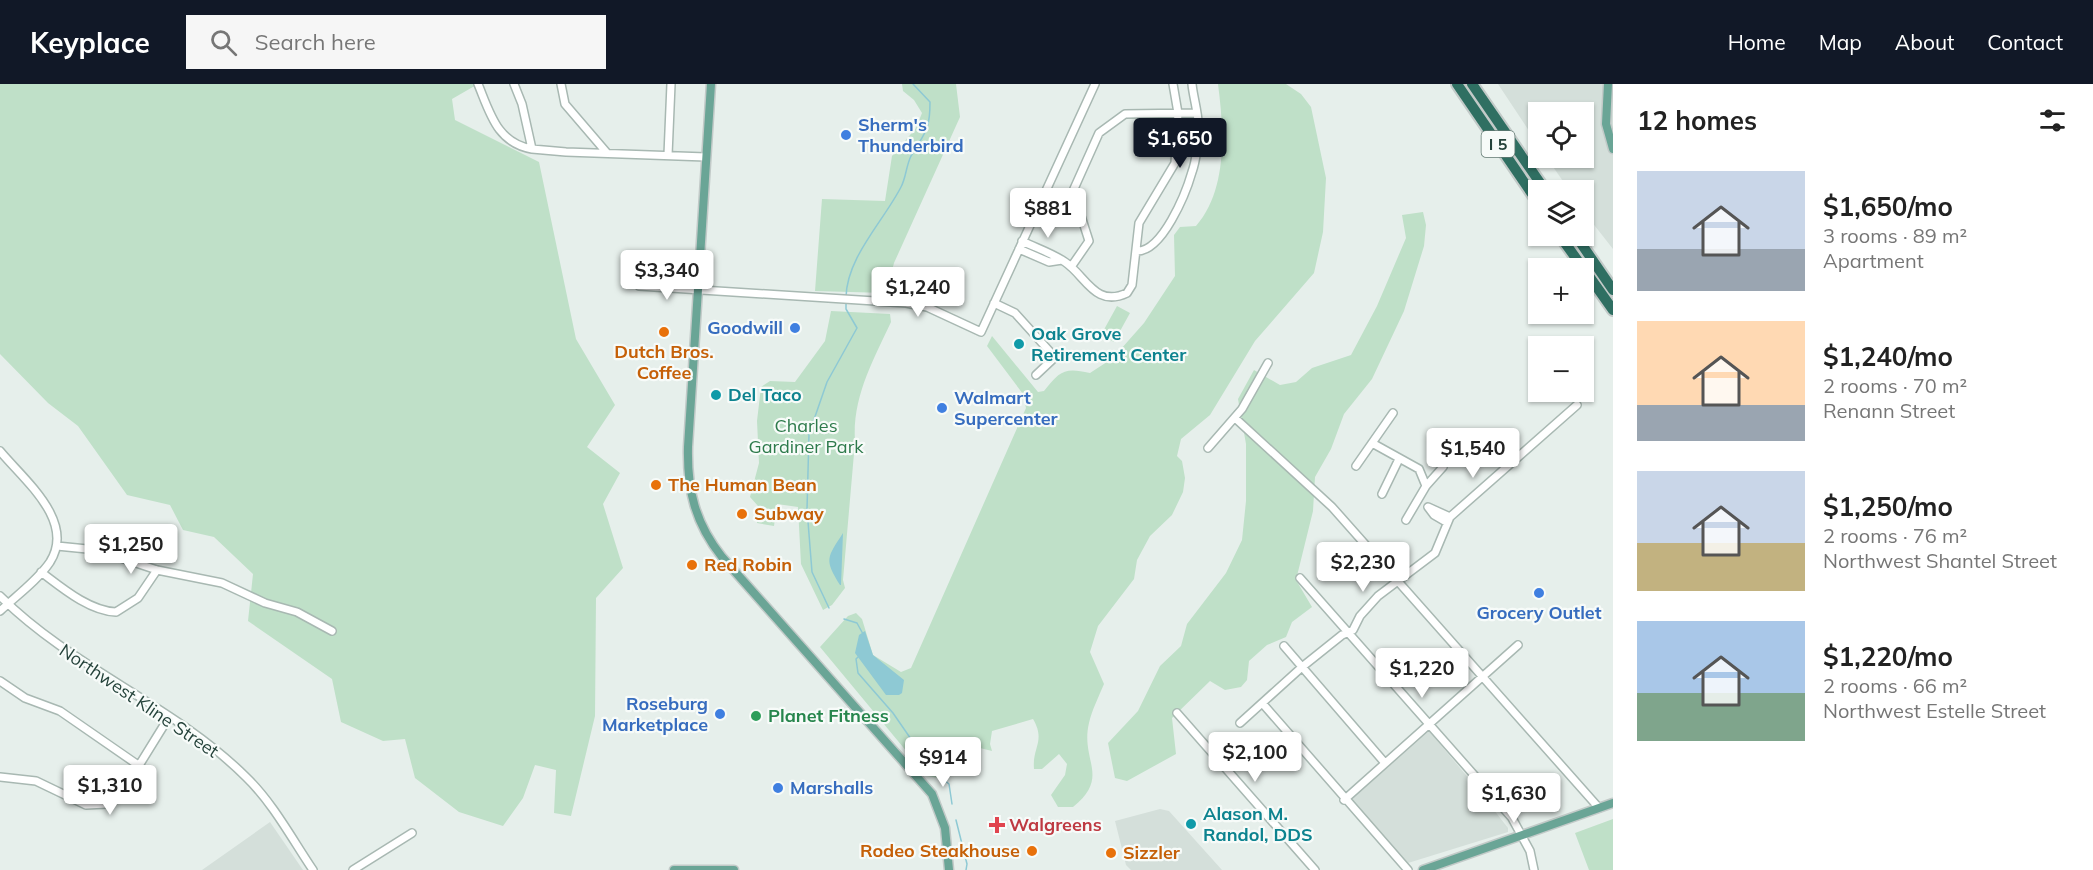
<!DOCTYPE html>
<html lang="en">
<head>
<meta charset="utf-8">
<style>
  :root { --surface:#fff; --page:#f6f6f6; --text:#222; --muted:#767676; --accent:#111827 }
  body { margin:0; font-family:Mulish,sans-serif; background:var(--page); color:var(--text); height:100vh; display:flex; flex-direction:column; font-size:22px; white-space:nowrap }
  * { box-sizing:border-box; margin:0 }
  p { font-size:20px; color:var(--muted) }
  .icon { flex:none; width:33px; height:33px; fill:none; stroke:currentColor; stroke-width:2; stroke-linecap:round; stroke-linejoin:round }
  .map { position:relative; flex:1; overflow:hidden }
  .sheet { display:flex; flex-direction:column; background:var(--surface); width:480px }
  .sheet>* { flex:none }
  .controls { position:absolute; left:1528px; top:18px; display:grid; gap:12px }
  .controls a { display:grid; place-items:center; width:66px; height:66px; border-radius:0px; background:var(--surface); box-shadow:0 2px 4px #0004; font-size:30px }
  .price { position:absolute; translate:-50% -51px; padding:0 14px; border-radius:6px; background:#fff; color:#222; font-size:20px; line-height:39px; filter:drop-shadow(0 2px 3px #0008) }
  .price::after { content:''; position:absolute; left:50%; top:36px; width:18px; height:14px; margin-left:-9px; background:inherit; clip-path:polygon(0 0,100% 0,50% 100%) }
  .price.on { background:var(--accent); color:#fff }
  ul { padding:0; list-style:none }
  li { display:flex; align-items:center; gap:18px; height:150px; padding:0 24px }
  li span { display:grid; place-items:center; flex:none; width:168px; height:120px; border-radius:0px; color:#555 }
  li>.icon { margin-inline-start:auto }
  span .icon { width:72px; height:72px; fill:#fffc; stroke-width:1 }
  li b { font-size:26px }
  h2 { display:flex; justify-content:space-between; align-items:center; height:72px; padding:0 24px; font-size:26px }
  header { display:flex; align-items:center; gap:36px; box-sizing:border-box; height:84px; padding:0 30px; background:var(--accent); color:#fff }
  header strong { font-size:28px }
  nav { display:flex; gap:33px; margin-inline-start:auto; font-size:21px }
  .search { width:420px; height:54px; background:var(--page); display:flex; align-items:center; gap:15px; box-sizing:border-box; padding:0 21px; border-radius:0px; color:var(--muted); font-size:22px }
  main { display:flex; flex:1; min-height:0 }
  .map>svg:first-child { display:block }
</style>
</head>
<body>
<header>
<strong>Keyplace</strong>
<div class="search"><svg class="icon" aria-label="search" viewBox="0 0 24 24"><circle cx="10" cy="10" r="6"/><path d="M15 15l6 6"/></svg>Search here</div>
<nav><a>Home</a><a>Map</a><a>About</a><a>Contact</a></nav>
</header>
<main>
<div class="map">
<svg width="1613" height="786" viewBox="0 0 1613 786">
  <rect width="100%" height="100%" fill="#e6efeb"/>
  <path fill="#d4dfda" d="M1498,0H1613V165L1584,128V106H1569L1547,74H1584V28H1539V62Z
    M1429,647L1476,703L1508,744V748L1408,779L1351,716Z
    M1160,725L1169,727L1222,786H1131L1126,781L1115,737Z
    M270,738L303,786H202Z"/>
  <path fill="#bfe0c8" d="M0,0H478L452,15L455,36L539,78L576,255L615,321L587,363L620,389L603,420L623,484L596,514L595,632L571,732L554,729L556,686L535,681L523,714L503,742L459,728L415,694L405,655L383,657L341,638L332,595L248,537L253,490L214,453L183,446L170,421L127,411L78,342L48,319L0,270Z
    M902,0H956L960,33L894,179L886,209L815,207L822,115L885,117L892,72L916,44L922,29L914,16L903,7Z
    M1218,0H1286L1301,10L1311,23L1326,94L1323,148L1314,189L1255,257L1210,331L1181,355L1177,372L1182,377L1185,394L1183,408L1172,431L1150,452L1137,476L1134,495L1098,542L1090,568L1104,600C1099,612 1092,626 1089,639C1080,677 1111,692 1073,723H1058L1051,711L1065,691L1067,680L1059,670L1042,685H1034C1032,663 1046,657 1033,635L992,647L990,660L992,667L972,662L938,694L927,692L820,563L848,532L856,529L862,535L873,571L901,588L911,584L1026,324L1023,310L987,262L992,252L1038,308L1044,307C1060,287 1064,283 1090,289L1113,274L1144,239L1175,192L1174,151L1180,143L1196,142C1228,105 1224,46 1218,0Z
    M1423,128L1426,141L1424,162L1404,227L1372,295L1344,330L1331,365L1315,393L1313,427L1296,496L1312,523L1292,538L1286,553L1267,561L1249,577L1247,596L1241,603L1225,606L1210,597L1172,634L1176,670L1127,697L1115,694L1108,659L1138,627L1160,582L1181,562L1187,540L1226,489L1242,456L1246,417V360L1238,315L1254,286L1280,301L1296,298L1312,284L1351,271L1377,222L1406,154L1402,131Z
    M1117,222L1130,229L1114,258L1101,251Z
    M831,227L890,230L891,238C873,277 852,313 855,358L843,496L845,504L832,521L823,526L801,480L798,423L777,420L774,442L757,439L758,422L750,413L759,379L757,337L761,303L770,297L795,298L825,257Z
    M1613,735V786H1589L1575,749Z"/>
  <path fill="#8ec9d4" d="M843,449L841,501H840C824,475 827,474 843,449Z
    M865,547L873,571L904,596L902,609L899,611H886L855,569L859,551Z"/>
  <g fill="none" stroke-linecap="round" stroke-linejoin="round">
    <path stroke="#8ec9d4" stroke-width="1.5" d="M846,213C847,173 883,138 901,103C906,94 906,82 911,72C925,48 930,47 930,18L913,0
      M829,524L812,488L807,425L809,350L827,298L857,244L846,225V218
      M844,535L857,539L863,550
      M858,573L856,575L858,589L893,629L933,687L949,700L952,720
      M956,736L967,780L966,786"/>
    <defs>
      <path id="minor" d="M478,0C490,29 497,59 532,65
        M514,0L522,20L532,65L566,68L706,73
        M561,0L565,20L607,69
        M668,71L671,0
        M1022,157C1036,164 1052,169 1065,178C1086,192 1095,224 1127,209L1132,201L1139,139L1175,79L1178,29L1173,0
        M1019,165L1049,178L1062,176
        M1136,167C1162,169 1186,109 1192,88C1197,74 1198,56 1198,41C1199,32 1193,12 1192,0
        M1071,183L1089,157L1073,107L1099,49L1125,30L1195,29
        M639,202L906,219L927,223L981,248L1095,0
        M994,219L1015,229L1052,270L1053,275L1036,291
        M1235,334L1332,423L1599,724
        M1372,359L1419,385L1426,402
        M1208,364L1242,325L1268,279
        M0,367C24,396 76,437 50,478C38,496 16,512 0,527
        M1356,382L1393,329
        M1382,410L1399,375
        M1406,436L1426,402L1443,383
        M1446,438L1434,431L1428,423L1450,433
        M57,462L97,466L157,486L222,499L265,519L297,528L332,547
        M41,488C61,503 89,527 116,528L138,514L157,486
        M1300,494L1512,734L1530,767L1534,786
        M0,512C73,585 174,621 246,693C273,719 292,755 313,786
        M1284,562L1385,679
        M0,597L25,614L60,627L138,681
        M1263,620L1408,786
        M1177,629L1315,786
        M1240,639L1302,583L1342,551L1353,546L1360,532L1378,512L1435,469L1450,433L1577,321
        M0,693L36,697L86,721L107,720L122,709L169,633
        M1344,716L1518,561
        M353,786L412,749"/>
      <path id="major" d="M711,0L688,363C687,406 695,439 722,473L932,710L945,744L949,786
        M1608,0L1606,40L1613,65
        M674,786H734
        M1423,786L1613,719"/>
      <path id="highway" d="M1457,0L1539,120
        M1472,0L1545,106
        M1560,152L1583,184
        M1576,152L1613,206
        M1584,185L1613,226"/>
    </defs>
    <use href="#minor" stroke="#a8b8b2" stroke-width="10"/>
    <use href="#major" stroke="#c2cac8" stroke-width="11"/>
    <use href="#highway" stroke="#c2cac8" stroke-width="14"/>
    <use href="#minor" stroke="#fff" stroke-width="7"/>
    <use href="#major" stroke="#6aa596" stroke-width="8"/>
    <use href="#highway" stroke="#2f6f62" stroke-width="10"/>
  </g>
  <g fill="#3f7fe0" stroke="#f7fbf9" stroke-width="2">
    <circle cx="846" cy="51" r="6"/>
    <circle cx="795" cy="244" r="6"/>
    <circle cx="942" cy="324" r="6"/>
    <circle cx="1539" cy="509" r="6"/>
    <circle cx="720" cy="630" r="6"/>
    <circle cx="778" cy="704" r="6"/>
  </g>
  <g fill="#e8710a" stroke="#f7fbf9" stroke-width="2">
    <circle cx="664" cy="248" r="6"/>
    <circle cx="656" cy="401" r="6"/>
    <circle cx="742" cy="430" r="6"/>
    <circle cx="692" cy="481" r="6"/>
    <circle cx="1032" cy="767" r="6"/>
    <circle cx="1111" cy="769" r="6"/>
  </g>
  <g fill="#0f9aa8" stroke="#f7fbf9" stroke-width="2">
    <circle cx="1019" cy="260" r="6"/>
    <circle cx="716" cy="311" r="6"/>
    <circle cx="1191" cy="740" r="6"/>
  </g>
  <circle fill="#2e9e5b" stroke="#f7fbf9" stroke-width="2" cx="756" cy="632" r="6"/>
  <path fill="#e0444e" stroke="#f7fbf9" stroke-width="2" d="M994 732h6v6h6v6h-6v6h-6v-6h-6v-6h6z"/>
  <g text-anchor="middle" stroke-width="4.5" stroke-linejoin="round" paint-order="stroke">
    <rect fill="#f7fbf9" stroke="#637a73" stroke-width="1.5" x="1481.5" y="47" width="33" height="26" rx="4.5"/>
    <g font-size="16" font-weight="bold" fill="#24423a">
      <text x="1498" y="66">I 5</text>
    </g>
    <g font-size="18" font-weight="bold" fill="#366cbe" stroke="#f7fbf9" text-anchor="start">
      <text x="858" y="47">Sherm's<tspan x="858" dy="21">Thunderbird</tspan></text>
      <text x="783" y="250" text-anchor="end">Goodwill</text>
      <text x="954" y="320">Walmart<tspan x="954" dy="21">Supercenter</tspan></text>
      <text x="1539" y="535" text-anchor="middle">Grocery Outlet</text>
      <text x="708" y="626" text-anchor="end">Roseburg<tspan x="708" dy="21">Marketplace</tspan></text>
      <text x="790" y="710">Marshalls</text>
    </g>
    <g font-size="18" font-weight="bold" fill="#0d838f" stroke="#f7fbf9" text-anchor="start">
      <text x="1031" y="256">Oak Grove<tspan x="1031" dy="21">Retirement Center</tspan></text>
      <text x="728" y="317">Del Taco</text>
      <text x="1203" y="736">Alason M.<tspan x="1203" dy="21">Randol, DDS</tspan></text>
    </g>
    <g font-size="18" font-weight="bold" fill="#c56008" stroke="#f7fbf9" text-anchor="start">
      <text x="664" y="274" text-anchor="middle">Dutch Bros.<tspan x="664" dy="21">Coffee</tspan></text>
      <text x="668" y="407">The Human Bean</text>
      <text x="754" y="436">Subway</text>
      <text x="704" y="487">Red Robin</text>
      <text x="1020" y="773" text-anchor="end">Rodeo Steakhouse</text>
      <text x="1123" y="775">Sizzler</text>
    </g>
    <g font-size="18" fill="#2d7a4b" stroke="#f7fbf9">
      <text x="806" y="348">Charles<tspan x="806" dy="21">Gardiner Park</tspan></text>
    </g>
    <g font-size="18" fill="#24423a" stroke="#f7fbf9">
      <text transform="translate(139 617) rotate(34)" y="6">Northwest Kline Street</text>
    </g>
    <g font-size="18" font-weight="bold" fill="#27864d" stroke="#f7fbf9" text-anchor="start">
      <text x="768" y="638">Planet Fitness</text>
    </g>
    <g font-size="18" font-weight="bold" fill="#be3a42" stroke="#f7fbf9" text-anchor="start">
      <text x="1009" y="747">Walgreens</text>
    </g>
  </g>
</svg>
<div class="controls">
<a><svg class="icon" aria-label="locate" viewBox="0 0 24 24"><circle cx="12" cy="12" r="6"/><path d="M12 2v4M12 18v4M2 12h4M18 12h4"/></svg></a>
<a><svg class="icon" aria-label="layers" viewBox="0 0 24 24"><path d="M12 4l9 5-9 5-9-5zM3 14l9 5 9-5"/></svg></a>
<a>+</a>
<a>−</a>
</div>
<b class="price on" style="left:1180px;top:85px">$1,650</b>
<b class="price" style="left:1048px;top:155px">$881</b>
<b class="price" style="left:667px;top:217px">$3,340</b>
<b class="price" style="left:918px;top:234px">$1,240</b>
<b class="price" style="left:1473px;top:395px">$1,540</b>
<b class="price" style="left:131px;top:491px">$1,250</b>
<b class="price" style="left:1363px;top:509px">$2,230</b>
<b class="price" style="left:1422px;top:615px">$1,220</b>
<b class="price" style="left:1255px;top:699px">$2,100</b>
<b class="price" style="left:943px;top:704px">$914</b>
<b class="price" style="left:110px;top:732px">$1,310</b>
<b class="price" style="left:1514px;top:740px">$1,630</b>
</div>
<section class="sheet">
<h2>12 homes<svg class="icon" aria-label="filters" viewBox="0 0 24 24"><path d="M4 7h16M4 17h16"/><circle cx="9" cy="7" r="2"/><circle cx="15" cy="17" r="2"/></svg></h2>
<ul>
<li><span style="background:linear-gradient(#c9d6e8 65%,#9aa5b1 0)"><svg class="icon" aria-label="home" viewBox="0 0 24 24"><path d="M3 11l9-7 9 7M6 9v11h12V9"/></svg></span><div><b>$1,650/mo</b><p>3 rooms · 89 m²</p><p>Apartment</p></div></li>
<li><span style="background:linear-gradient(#ffd9b3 70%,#9aa5b1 0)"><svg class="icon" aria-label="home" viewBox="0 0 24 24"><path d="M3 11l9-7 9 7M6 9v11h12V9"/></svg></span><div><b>$1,240/mo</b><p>2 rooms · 70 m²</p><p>Renann Street</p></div></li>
<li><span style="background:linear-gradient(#c9d6e8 60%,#c2b280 0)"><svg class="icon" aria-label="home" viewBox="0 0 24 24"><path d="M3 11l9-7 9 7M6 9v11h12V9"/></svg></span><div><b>$1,250/mo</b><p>2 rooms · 76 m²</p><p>Northwest Shantel Street</p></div></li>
<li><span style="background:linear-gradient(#a9c7e8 60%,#7fa58c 0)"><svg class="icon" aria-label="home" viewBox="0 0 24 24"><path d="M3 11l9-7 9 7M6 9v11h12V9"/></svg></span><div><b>$1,220/mo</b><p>2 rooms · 66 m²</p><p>Northwest Estelle Street</p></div></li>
</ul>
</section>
</main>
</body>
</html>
